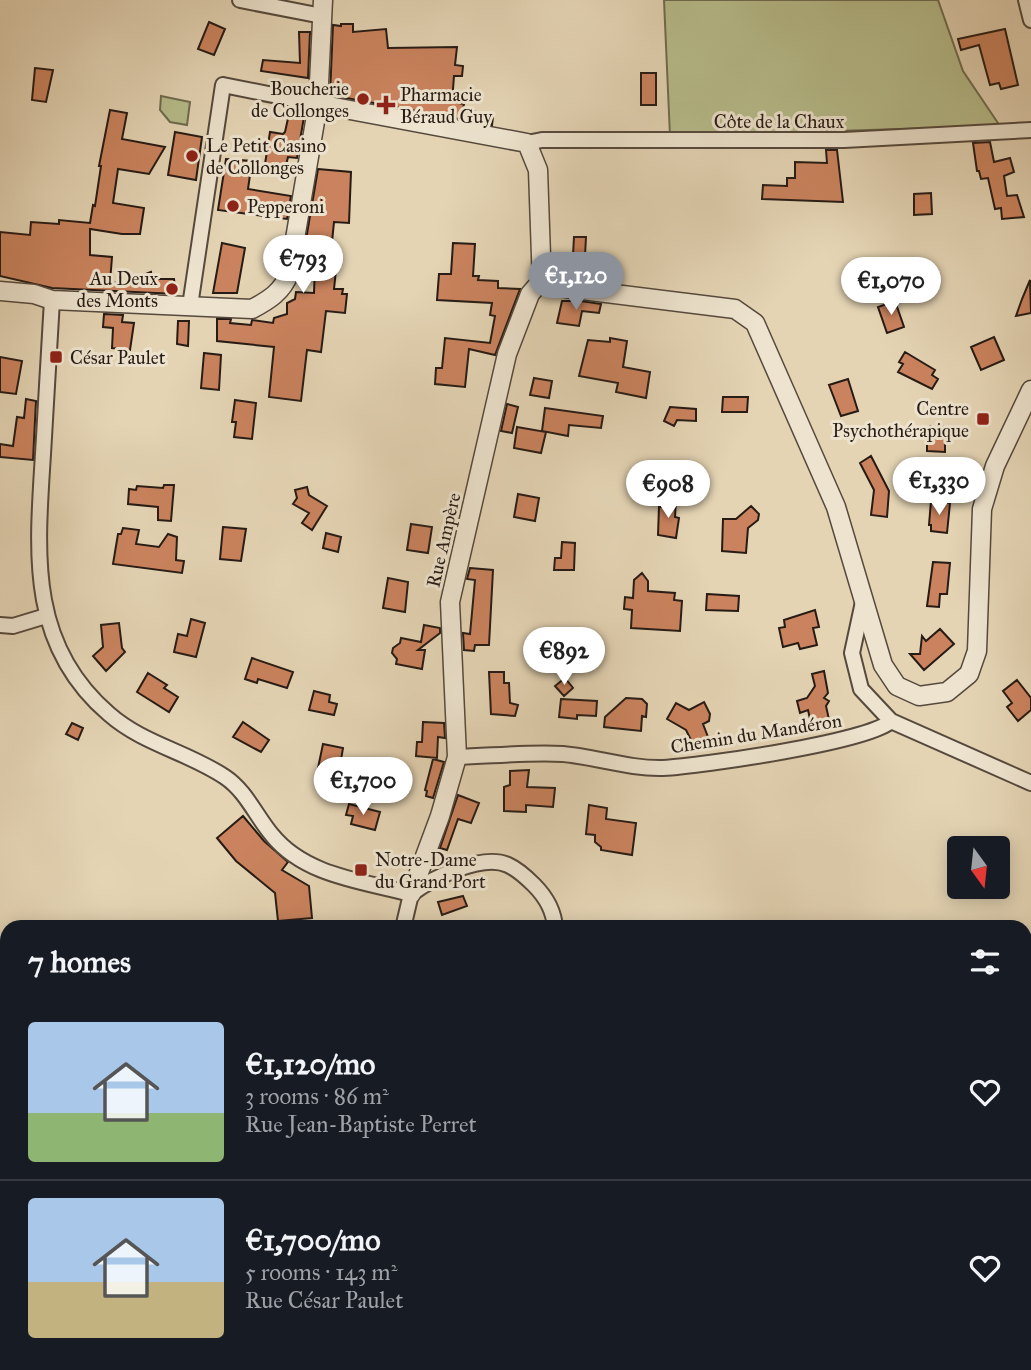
<!DOCTYPE html>
<html lang="en">
<head>
<meta charset="utf-8">
<style>
  :root { --surface:#171b24; --page:#20242c; --text:#f1f3f6; --muted:#9ea1a6; --line:#363941; --accent:#8c9099 }
  body { margin:0; font-family:"IM FELL Great Primer",serif; background:var(--page); color:var(--text); height:100vh; display:flex; flex-direction:column; font-size:26px; white-space:nowrap }
  * { box-sizing:border-box; margin:0 }
  p { font-size:23px; color:var(--muted) }
  .icon { flex:none; width:38px; height:38px; fill:none; stroke:currentColor; stroke-width:2; stroke-linecap:round; stroke-linejoin:round }
  .map { position:relative; flex:1; overflow:hidden }
  .details { position:absolute; left:0px; top:920px; width:1032px; height:450px; display:flex; flex-direction:column; background:var(--surface); border-radius:21px 21px 0 0; box-shadow:0 4px 18px #0003 }
  .details>* { flex:none }
  .needle { width:46px; rotate:165deg }
  .controls { position:absolute; left:947px; top:836px; display:grid; gap:14px }
  .controls a { display:grid; place-items:center; width:63px; height:63px; border-radius:7px; background:var(--surface); box-shadow:0 4px 18px #0003; font-size:35px }
  .price { position:absolute; translate:-50% -60px; padding:0 16px; border-radius:24px; background:#fff; color:#222; font-size:23px; line-height:46px; filter:drop-shadow(0 2px 4px #0008) }
  .price::after { content:''; position:absolute; left:50%; top:42px; width:21px; height:16px; margin-left:-10px; background:inherit; clip-path:polygon(0 0,100% 0,50% 100%) }
  .price.current { background:var(--accent); color:#fff }
  ul { padding:0; list-style:none }
  li { display:flex; align-items:center; gap:21px; height:175px; padding:0 28px }
  li+li { border-top:2px solid var(--line) }
  li span { display:grid; place-items:center; flex:none; width:196px; height:140px; border-radius:7px; color:#555 }
  li>.icon { margin-inline-start:auto }
  span .icon { width:84px; height:84px; fill:#fffc; stroke-width:1 }
  li b { font-size:30px }
  h2 { display:flex; justify-content:space-between; align-items:center; height:84px; padding:0 28px; font-size:30px }
  .map>svg:first-child { display:block }
</style>
</head>
<body>
<div class="map">
<svg width="1031" height="1370" viewBox="0 0 1031 1370">
  <rect width="100%" height="100%" fill="#e4d4b4"/>
  <filter id="stains"><feTurbulence type="fractalNoise" baseFrequency=".00286" numOctaves="4"/><feColorMatrix values="0 0 0 0 .2 0 0 0 0 .09 0 0 0 0 .02 0 0 0 .5 -.17"/></filter>
  <radialGradient id="worn" r=".72"><stop offset=".6" stop-color="#630" stop-opacity="0"/><stop offset="1" stop-color="#630" stop-opacity=".3"/></radialGradient>
  <path fill="#b7bc8b" stroke="#6f6c50" stroke-width="2" d="M664,0H938L963,71L1000,126L670,136Z
    M161,96L190,102L187,125L170,122L160,110Z"/>
  <path fill="#ca835e" stroke="#271b15" stroke-width="2" d="M209,22L225,29L214,55L198,49Z
    M341,24H353V32L386,29L388,48L457,47L455,65L463,66L462,76H454L452,102L464,104L463,109L474,111L473,114L493,117L492,125L330,95L333,25L341,26Z
    M1005,29L1018,85L1001,89L999,83L990,85L979,45L961,50L958,39Z
    M299,32H310L308,78L261,71L263,60L300,63Z
    M35,68L53,70L46,102L32,100Z
    M641,73H656V105H641Z
    M110,110L127,113L122,139L165,147L149,174L118,169L113,203L144,208L140,234H122L90,229V255L112,257L110,282L132,285L133,279L151,272L152,279H174L176,294L52,288L0,276V232L30,235L31,222L59,224V220L90,223L93,205L95,206L101,166H99Z
    M289,114L304,117L297,158L288,157L286,165L280,164V166L265,164L270,132L283,134L285,132Z
    M175,132L202,137L196,180L168,175Z
    M990,142L994,162L1010,158L1014,172L1004,176L1007,196L1017,195L1024,217L1002,219L1001,208L995,209L988,178L981,179L979,171H977L973,143Z
    M826,150H837L843,202L762,199L763,185L787,186V178H795V162L827,163Z
    M226,159L252,161L248,189L291,196L287,219L218,210Z
    M318,169L351,172L349,223L334,222L330,262L333,263L332,270H336L334,289H343L342,294H347L345,313L326,311L321,352L307,350L301,401L269,397L274,347L217,341V319H231L230,323L251,325L252,320L273,323L274,318L287,314V303L295,299L296,292L314,293L315,263H302Z
    M931,193L932,214L914,215V194Z
    M574,237H586L585,256L573,255Z
    M222,243L245,248L237,293H213Z
    M453,243L475,244L473,276H479L478,280L498,281V288L520,289L495,355L469,349L465,387L435,384L436,368H442L445,338L490,343L495,316L490,315L492,303L437,300L439,274H451Z
    M1030,280L1031,313L1016,316L1022,299Z
    M562,301H581L601,304L599,313L582,311L579,326L557,323Z
    M895,301L904,327L887,333L878,307Z
    M104,314L123,315L122,322L134,323L130,350L112,348L113,328L103,327Z
    M178,321H189L188,346L177,344Z
    M994,337L1004,360L981,370L971,347Z
    M610,338L627,341L623,367L650,372L646,398L616,392L618,383L579,376L588,340L610,342Z
    M905,352L935,370L932,375L938,379L932,389L898,372L903,364L899,362Z
    M204,353L221,355L219,390L201,388Z
    M0,357L22,361L16,394L0,392Z
    M534,378L552,381L549,398L530,395Z
    M848,379L858,411L841,416L829,385Z
    M723,397H748L747,412H722Z
    M26,399L36,401L33,460L0,457V444L13,446L17,417L24,418Z
    M235,400L256,403L252,439L234,437L236,422H232Z
    M507,404L518,407L512,433L501,431Z
    M670,407L696,409V421L677,420L674,426L664,421Z
    M545,408L603,416L601,428L569,425L568,436L542,431Z
    M930,426L945,427V452L927,451V434H930Z
    M517,427L546,432L541,453L514,448Z
    M871,456L889,491L887,517L871,515L874,490L860,463Z
    M164,485H174L171,521L158,520V507L128,504L129,489L136,490L137,486L163,488Z
    M307,487L309,495L327,506L312,530L302,523L309,513L293,504L297,498L295,490Z
    M518,494L539,498L535,521L514,517Z
    M664,500L676,501L675,517L679,518L676,538L658,535L659,507H663Z
    M931,501L950,503L947,533L931,531V525H929Z
    M751,506L759,514L758,520L748,528L746,553L722,551L723,519H736Z
    M411,524L432,527L428,553L407,550Z
    M223,527L246,529L241,561L220,559Z
    M123,528L139,530L136,544L159,547L168,534L177,537L176,560L184,561L182,573L113,564L118,534H121Z
    M326,533L341,537L338,552L323,548Z
    M562,542L575,543L574,570H554L555,558H561Z
    M933,562L950,563L947,594H940L939,607L927,606Z
    M470,568L493,570L489,645H475L474,651L464,650L463,633L470,634L475,580L467,579Z
    M642,573L648,581V591L675,593L674,600L682,601L680,631L631,628L632,610L624,609L625,597L633,598L634,580Z
    M388,578L408,582L405,612L383,608Z
    M707,594L739,596L738,611L706,610Z
    M815,610L819,627L813,628L817,645L800,649L798,643L783,647L779,628L785,627L784,620Z
    M191,619L205,623L196,657L174,652L178,634L187,636Z
    M119,623L122,648L125,652L106,671L93,656L103,647L101,625Z
    M424,625L440,628V633L418,650H425L422,669L396,664L397,659L392,653L393,648L400,643L401,638L421,642Z
    M940,629L954,644L924,670L910,654H920L922,636L926,641Z
    M252,658L293,672L287,688L258,679L257,683L245,679Z
    M824,671L828,693L824,698L829,701L826,706L830,724L812,728L808,710L800,713L797,701L807,698L815,686L812,674Z
    M489,672H504V683H509L510,703L518,705L515,716L491,714Z
    M148,673L167,685L164,688L178,697L169,712L137,692Z
    M565,678L573,688L564,696L555,686Z
    M1017,680L1031,698V710L1018,721L1007,707L1012,703L1003,691Z
    M314,691L330,695L329,702L337,704L334,715L309,710Z
    M626,698L642,699L647,704L646,717L642,716L641,731L604,727L605,717Z
    M561,699L597,701L596,716L577,715V719L559,717Z
    M704,702L710,714L709,721L703,724L708,737L693,744L686,730L667,719L676,703L689,710Z
    M243,722L269,740L261,752L233,737Z
    M423,722L444,723L445,738L438,737L437,758L416,756L417,742H422Z
    M72,723L83,728L78,740L66,734Z
    M323,744L343,748L339,772L318,768Z
    M433,759L444,762L433,798L426,796L427,791L425,790Z
    M529,770L527,787L555,788L553,807L526,805V812L504,811V787L510,785V771Z
    M458,795L479,803L471,823L458,819L447,850L440,848Z
    M349,804L380,812L375,830L351,824L353,816L346,815Z
    M589,805L607,808L606,819L636,823L632,855L601,850V847L595,842V835L586,834Z
    M243,816L264,841L288,862L282,870L309,886L312,918L278,921L275,893L236,861L217,838Z
    M463,896L467,906L442,915L438,902Z"/>
  <g fill="none" stroke-linecap="round" stroke-linejoin="round">
    <defs>
      <path id="minor" d="M240,0L322,16
        M1026,0L1031,20
        M527,143L542,140H844L1031,130
        M52,300C49,351 46,402 43,454C37,551 27,644 109,714C143,744 188,752 225,777C246,791 256,816 272,835C305,876 363,881 411,894
        M190,306L223,85L318,104
        M863,602L852,653L861,689L891,721L1031,783
        M0,625L13,626L46,616
        M457,757C492,756 528,752 563,754C596,757 630,769 663,768C700,766 869,742 891,721
        M411,894C431,879 482,853 508,865C517,869 526,877 534,885C546,897 554,910 555,928
        M403,928L411,894
        M1026,1201L1031,1200
        M0,1288L7,1289
        M469,1363L472,1370
        M693,1363L697,1370
        M276,1370V1363"/>
      <path id="tertiary" d="M318,104L527,143L538,170L542,285
        M542,285L735,309L755,323L836,507L883,665L897,686L919,696L947,692L969,674L977,651L982,509L995,466L1031,390
        M0,291L34,294L52,300L252,309C269,300 282,292 289,274L318,104L323,0
        M411,894L440,816L457,757L450,602L507,354L530,294L536,287L542,285"/>
    </defs>
    <use href="#minor" stroke="#56493d" stroke-width="18"/>
    <use href="#tertiary" stroke="#56493d" stroke-width="21"/>
    <use href="#minor" stroke="#ede3ce" stroke-width="14"/>
    <use href="#tertiary" stroke="#ede3ce" stroke-width="18"/>
  </g>
  <g fill="#8f2418" stroke="#ede3ce" stroke-width="2.5">
    <circle cx="363" cy="99" r="7"/>
    <path d="M382.5 94.5h7v7h7v7h-7v7h-7v-7h-7v-7h7z"/>
    <circle cx="192" cy="156" r="7"/>
    <circle cx="233" cy="206" r="7"/>
    <circle cx="172" cy="289" r="7"/>
    <rect x="49" y="350" width="14" height="14" rx="3.5"/>
    <rect x="976" y="412" width="14" height="14" rx="3.5"/>
    <rect x="354" y="863" width="14" height="14" rx="3.5"/>
  </g>
  <g text-anchor="middle" stroke-width="6" stroke-linejoin="round" paint-order="stroke">
    <g font-size="19" fill="#271b15" stroke="#ede3ce" text-anchor="start">
      <text x="349" y="95" text-anchor="end">Boucherie<tspan x="349" dy="22">de Collonges</tspan></text>
      <text x="400" y="101">Pharmacie<tspan x="400" dy="22">Béraud Guy</tspan></text>
      <text x="206" y="152">Le Petit Casino<tspan x="206" dy="22">de Collonges</tspan></text>
      <text x="247" y="213">Pepperoni</text>
      <text x="158" y="285" text-anchor="end">Au Deux<tspan x="158" dy="22">des Monts</tspan></text>
      <text x="70" y="364">César Paulet</text>
      <text x="969" y="415" text-anchor="end">Centre<tspan x="969" dy="22">Psychothérapique</tspan></text>
      <text x="375" y="866">Notre-Dame<tspan x="375" dy="22">du Grand Port</tspan></text>
    </g>
    <g font-size="19" fill="#271b15" stroke="#ede3ce">
      <text x="779" y="128">Côte de la Chaux</text>
      <text transform="translate(443 540) rotate(-77)" y="7">Rue Ampère</text>
      <text transform="translate(756 733) rotate(-9)" y="7">Chemin du Mandéron</text>
    </g>
  </g>
  <rect width="100%" height="100%" filter="url(#stains)"/>
  <rect width="100%" height="100%" fill="url(#worn)"/>
</svg>
<div class="controls">
<a><svg class="needle" viewBox="-14 -14 28 28"><path d="M0-13l5 13h-10z" fill="#e53935"/><path d="M0 13l5-13h-10z" fill="#9ea1a6"/></svg></a>
</div>
<b class="price" style="left:303px;top:295px">€793</b>
<b class="price current" style="left:576px;top:312px">€1,120</b>
<b class="price" style="left:891px;top:317px">€1,070</b>
<b class="price" style="left:939px;top:517px">€1,330</b>
<b class="price" style="left:668px;top:520px">€908</b>
<b class="price" style="left:564px;top:687px">€892</b>
<b class="price" style="left:363px;top:817px">€1,700</b>
<section class="details">
<h2>7 homes<svg class="icon" aria-label="filters" viewBox="0 0 24 24"><path d="M4 7h16M4 17h16"/><circle cx="9" cy="7" r="2"/><circle cx="15" cy="17" r="2"/></svg></h2>
<ul>
<li><span style="background:linear-gradient(#a9c7e8 65%,#8fb573 0)"><svg class="icon" aria-label="home" viewBox="0 0 24 24"><path d="M3 11l9-7 9 7M6 9v11h12V9"/></svg></span><div><b>€1,120/mo</b><p>3 rooms · 86 m²</p><p>Rue Jean-Baptiste Perret</p></div><svg class="icon" aria-label="heart" viewBox="0 0 24 24"><path d="M12 20l-8-8c-3-5 5-10 8-4 3-6 11-1 8 4z"/></svg></li>
<li><span style="background:linear-gradient(#a9c7e8 60%,#c2b280 0)"><svg class="icon" aria-label="home" viewBox="0 0 24 24"><path d="M3 11l9-7 9 7M6 9v11h12V9"/></svg></span><div><b>€1,700/mo</b><p>5 rooms · 143 m²</p><p>Rue César Paulet</p></div><svg class="icon" aria-label="heart" viewBox="0 0 24 24"><path d="M12 20l-8-8c-3-5 5-10 8-4 3-6 11-1 8 4z"/></svg></li>
</ul>
</section>
</div>
</body>
</html>
